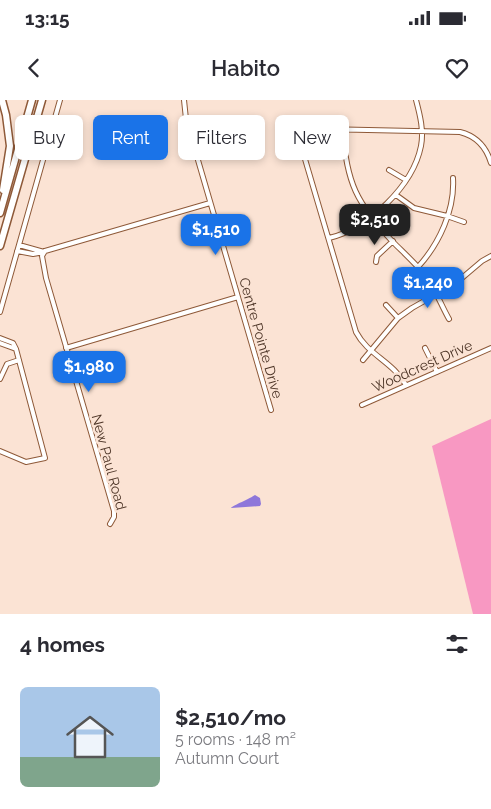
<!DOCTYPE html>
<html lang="en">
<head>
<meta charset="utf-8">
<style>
  :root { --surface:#fff; --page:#f7f7f7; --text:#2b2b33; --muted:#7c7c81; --accent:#1a73e8 }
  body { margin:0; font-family:Raleway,sans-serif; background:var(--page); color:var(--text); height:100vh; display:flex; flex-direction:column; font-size:19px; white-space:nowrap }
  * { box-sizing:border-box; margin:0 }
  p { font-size:16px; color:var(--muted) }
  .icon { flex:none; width:28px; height:28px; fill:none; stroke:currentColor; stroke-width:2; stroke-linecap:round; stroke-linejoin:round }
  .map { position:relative; height:514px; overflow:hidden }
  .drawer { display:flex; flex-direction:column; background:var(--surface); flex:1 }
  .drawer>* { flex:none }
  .hud { position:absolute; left:15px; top:15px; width:461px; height:45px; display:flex; gap:10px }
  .price { position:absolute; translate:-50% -42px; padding:0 11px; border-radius:10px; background:var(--accent); color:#fff; font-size:16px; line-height:32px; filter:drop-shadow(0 1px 2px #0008) }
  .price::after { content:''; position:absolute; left:50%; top:30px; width:15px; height:11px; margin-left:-8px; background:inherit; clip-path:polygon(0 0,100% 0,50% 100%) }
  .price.on { background:#222; color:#fff }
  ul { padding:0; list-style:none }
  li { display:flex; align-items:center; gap:15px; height:125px; padding:0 20px }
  li span { display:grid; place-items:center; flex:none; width:140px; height:100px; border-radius:8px; color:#555 }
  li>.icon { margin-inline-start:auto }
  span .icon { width:60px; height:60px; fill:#fffc; stroke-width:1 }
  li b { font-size:21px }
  h2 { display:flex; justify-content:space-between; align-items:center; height:60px; padding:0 20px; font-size:21px }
  .chip { padding:0 18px; border-radius:8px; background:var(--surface); box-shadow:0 2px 8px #0003; font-size:18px; line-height:45px }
  .chip.on { background:var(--accent); color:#fff }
  .status { display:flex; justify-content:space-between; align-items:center; height:35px; padding:0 25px; background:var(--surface); direction:ltr }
  .status svg { height:14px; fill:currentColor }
  header { display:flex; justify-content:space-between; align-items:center; height:65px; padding:0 20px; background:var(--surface); font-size:22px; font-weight:600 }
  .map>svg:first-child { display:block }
</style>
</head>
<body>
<div class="status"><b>13:15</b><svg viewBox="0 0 49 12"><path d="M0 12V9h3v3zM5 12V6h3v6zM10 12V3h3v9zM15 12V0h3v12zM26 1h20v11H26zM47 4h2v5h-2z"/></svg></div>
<header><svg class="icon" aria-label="back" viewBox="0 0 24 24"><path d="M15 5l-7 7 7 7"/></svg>Habito<svg class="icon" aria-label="heart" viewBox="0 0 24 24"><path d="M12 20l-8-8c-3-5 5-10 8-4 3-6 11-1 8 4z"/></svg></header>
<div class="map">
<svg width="491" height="514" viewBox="0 0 491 514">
  <rect width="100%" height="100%" fill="#fbe3d4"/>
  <path fill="#f898c2" d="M491,319V514H473L432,346Z"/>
  <path fill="#8e77da" d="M255,395L260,398L261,404L260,406L231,408C232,406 251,398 255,395Z"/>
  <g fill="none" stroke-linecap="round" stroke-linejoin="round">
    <defs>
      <path id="minor" d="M184,0L186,19L271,310
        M343,30C346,82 357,104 393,142C404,153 415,163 425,175C435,188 441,205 449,219
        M297,32L356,232C368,255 392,261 406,285
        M281,36L305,30L322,29L460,32C476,36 486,46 491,63
        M389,70L406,80
        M396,95L414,108L447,116L464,122
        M329,138C368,129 413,86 421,46C424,31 420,15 416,0
        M17,151L33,154L44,152L19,145
        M376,162L377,156L393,141
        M418,167C439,144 455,110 453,78
        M386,205L398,218
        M0,212L60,0
        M0,238L13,243L16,249L0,243
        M66,248L238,197
        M425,248L437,272
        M363,260L398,218L412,208L456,183L482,161L491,156
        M0,279L7,264L19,260
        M362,305L491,248
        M0,351L26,362L45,358L16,249
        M110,424L114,417V411L46,178L42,156L45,151L210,103"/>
      <path id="highway" d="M2,0L6,15L10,46L3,90
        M0,113L32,0
        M0,146L42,0"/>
    </defs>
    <use href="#minor" stroke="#8e5938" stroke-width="6"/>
    <use href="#highway" stroke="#8e5938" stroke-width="9"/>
    <use href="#minor" stroke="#fff" stroke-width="4"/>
    <use href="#highway" stroke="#fff" stroke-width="6"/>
  </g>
  <g text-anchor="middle" stroke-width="5" stroke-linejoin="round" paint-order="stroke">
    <g font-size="14" fill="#4d3527" stroke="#fbe3d4">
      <text transform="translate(261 238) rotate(74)" y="5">Centre Pointe Drive</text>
      <text transform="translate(422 266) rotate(-24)" y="5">Woodcrest Drive</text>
      <text transform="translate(109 362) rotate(75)" y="5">New Paul Road</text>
    </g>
  </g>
</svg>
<b class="price on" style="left:375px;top:146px">$2,510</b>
<b class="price" style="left:216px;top:156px">$1,510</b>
<b class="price" style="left:428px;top:209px">$1,240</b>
<b class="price" style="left:89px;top:293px">$1,980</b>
<div class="hud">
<a class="chip">Buy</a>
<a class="chip on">Rent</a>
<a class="chip">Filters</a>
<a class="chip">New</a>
</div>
</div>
<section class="drawer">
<h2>4 homes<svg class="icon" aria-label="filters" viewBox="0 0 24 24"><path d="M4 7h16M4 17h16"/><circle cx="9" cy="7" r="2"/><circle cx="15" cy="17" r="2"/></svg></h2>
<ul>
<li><span style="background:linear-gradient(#a9c7e8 70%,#7fa58c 0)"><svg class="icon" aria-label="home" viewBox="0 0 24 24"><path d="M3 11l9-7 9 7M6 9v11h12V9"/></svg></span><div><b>$2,510/mo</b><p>5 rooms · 148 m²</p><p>Autumn Court</p></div></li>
</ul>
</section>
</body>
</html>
